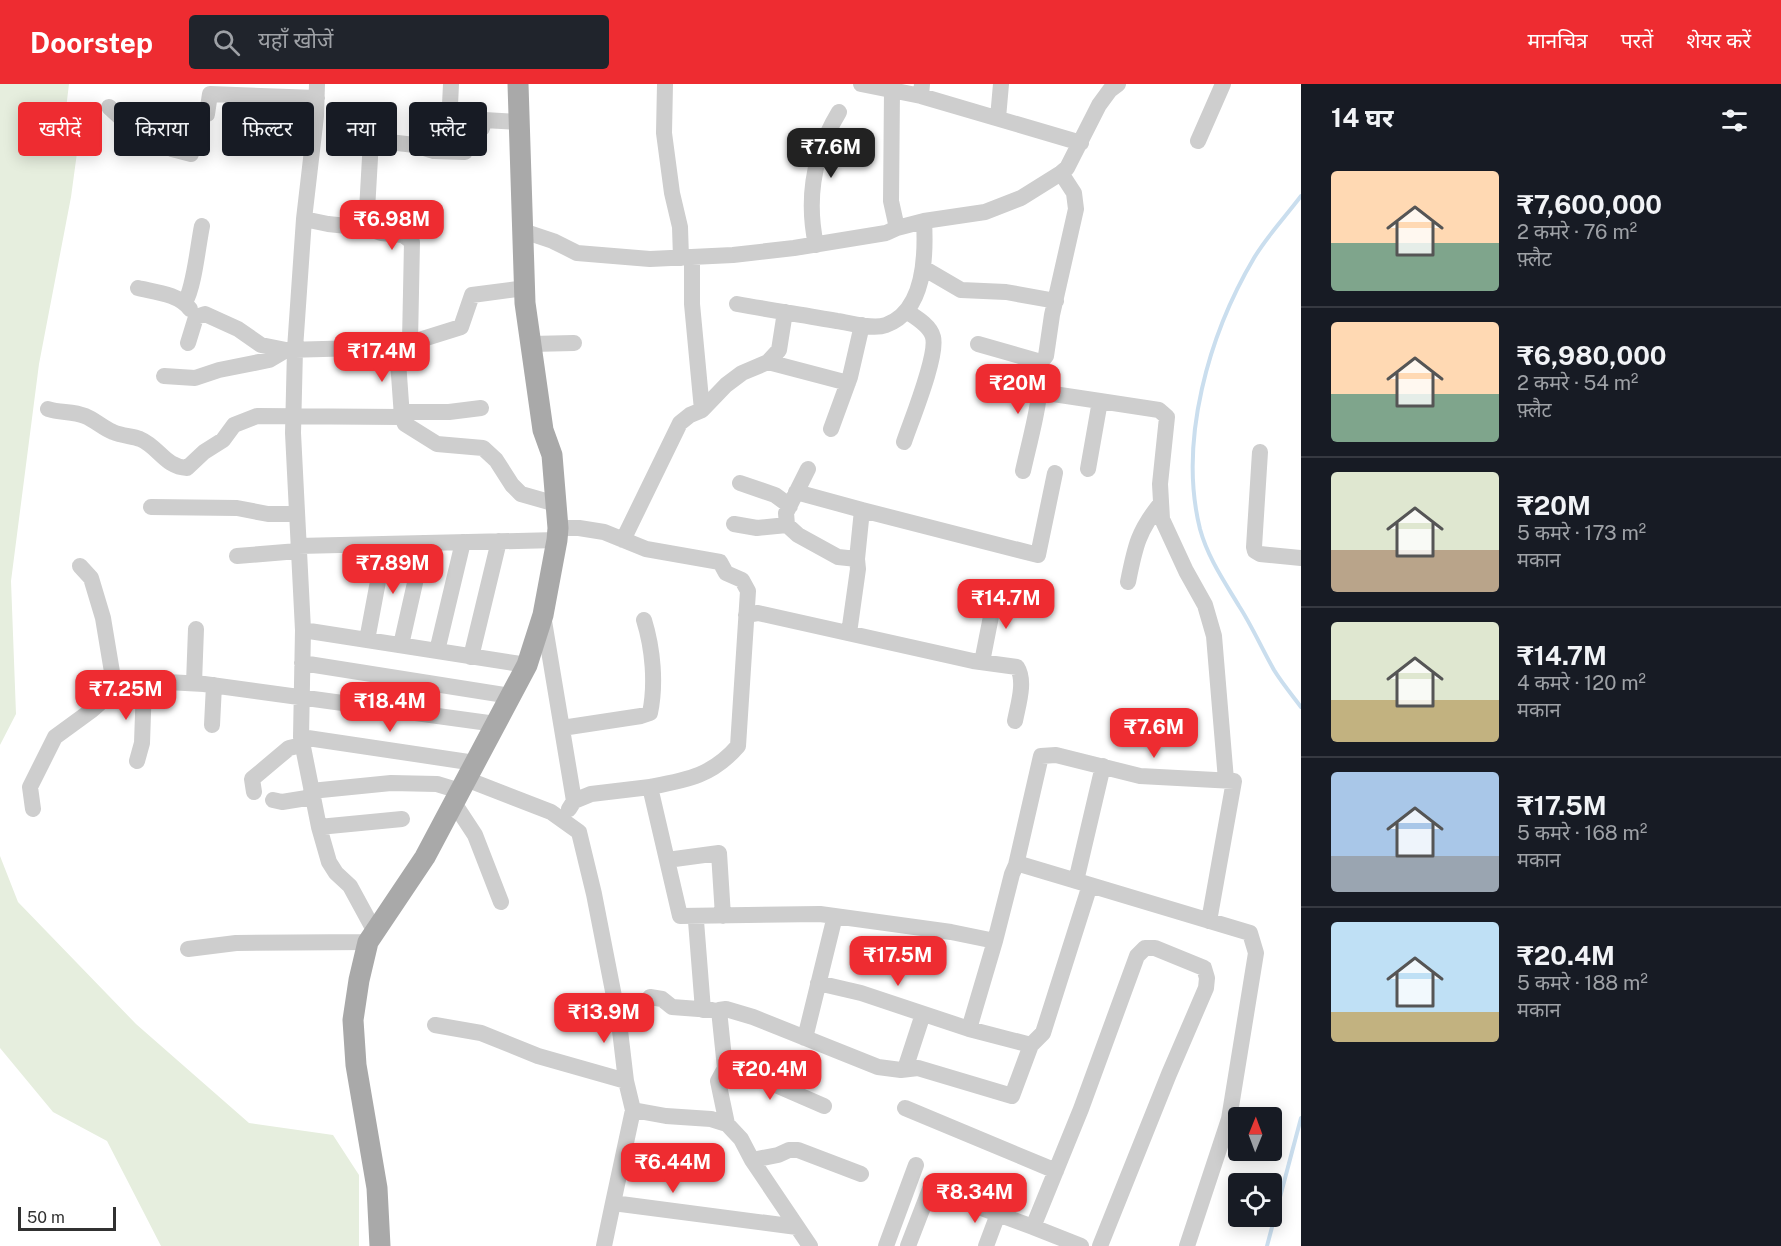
<!DOCTYPE html>
<html lang="hi">
<head>
<meta charset="utf-8">
<style>
  :root { --surface:#171b24; --page:#20242c; --text:#f1f3f6; --muted:#9ea1a6; --line:#363941; --accent:#ee2c31 }
  body { margin:0; font-family:"Public Sans","Noto Sans Devanagari",sans-serif; background:var(--page); color:var(--text); height:100vh; display:flex; flex-direction:column; font-size:22px; white-space:nowrap }
  * { box-sizing:border-box; margin:0 }
  p { font-size:20px; color:var(--muted) }
  .icon { flex:none; width:33px; height:33px; fill:none; stroke:currentColor; stroke-width:2; stroke-linecap:round; stroke-linejoin:round }
  .map { position:relative; flex:1; overflow:hidden }
  .side { display:flex; flex-direction:column; background:var(--surface); width:480px }
  .side>* { flex:none }
  .top-card { position:absolute; left:18px; top:18px; width:570px; height:54px; display:flex; gap:12px }
  .needle { width:39px; rotate:1deg }
  .tools { position:absolute; left:1228px; top:1023px; display:grid; gap:12px }
  .tools a { display:grid; place-items:center; width:54px; height:54px; border-radius:6px; background:var(--surface); box-shadow:0 3px 15px #0003; font-size:30px }
  .scale { position:absolute; left:18px; bottom:15px; width:98px; box-sizing:border-box; padding-left:6px; border:3px solid #313131; border-top:0; font-size:16px; line-height:21px; white-space:nowrap; color:#313131; -webkit-text-stroke:4px #fff; paint-order:stroke }
  .price { position:absolute; translate:-50% -51px; padding:0 14px; border-radius:12px; background:var(--accent); color:#fff; font-size:20px; line-height:39px; filter:drop-shadow(0 2px 3px #0008) }
  .price::after { content:''; position:absolute; left:50%; top:36px; width:18px; height:14px; margin-left:-9px; background:inherit; clip-path:polygon(0 0,100% 0,50% 100%) }
  .price.on { background:#222; color:#fff }
  ul { padding:0; list-style:none }
  li { display:flex; align-items:center; gap:18px; height:150px; padding:0 30px }
  li+li { border-top:2px solid var(--line) }
  li span { display:grid; place-items:center; flex:none; width:168px; height:120px; border-radius:6px; color:#555 }
  li>.icon { margin-inline-start:auto }
  span .icon { width:72px; height:72px; fill:#fffc; stroke-width:1 }
  li b { font-size:26px }
  h2 { display:flex; justify-content:space-between; align-items:center; height:72px; padding:0 30px; font-size:26px }
  .tag { padding:0 21px; border-radius:6px; background:var(--surface); box-shadow:0 3px 15px #0003; font-size:21px; line-height:54px }
  .tag.on { background:var(--accent); color:#fff }
  header { display:flex; align-items:center; gap:36px; box-sizing:border-box; height:84px; padding:0 30px; background:var(--accent); color:#fff }
  header strong { font-size:28px }
  nav { display:flex; gap:33px; margin-inline-start:auto; font-size:21px }
  .search { width:420px; height:54px; background:var(--page); display:flex; align-items:center; gap:15px; box-sizing:border-box; padding:0 21px; border-radius:6px; color:var(--muted); font-size:22px }
  main { display:flex; flex:1; min-height:0 }
  .map>svg:first-child { display:block }
</style>
</head>
<body>
<header>
<strong>Doorstep</strong>
<div class="search"><svg class="icon" aria-label="search" viewBox="0 0 24 24"><circle cx="10" cy="10" r="6"/><path d="M15 15l6 6"/></svg>यहाँ खोजें</div>
<nav><a>मानचित्र</a><a>परतें</a><a>शेयर करें</a></nav>
</header>
<main>
<div class="map">
<svg width="1301" height="1162" viewBox="0 0 1301 1162">
  <rect width="100%" height="100%" fill="#fff"/>
  <path fill="#e6eede" d="M0,0H69L65,33L79,54L71,113L39,280L11,497L16,630L0,661Z
    M0,772L18,818L136,940L249,1039L333,1051L359,1091V1162H161L107,1057L53,1028L0,964Z"/>
  <g fill="none" stroke-linecap="round" stroke-linejoin="round">
    <path stroke="#cadeee" stroke-width="4" d="M1301,112C1286,132 1267,152 1254,174C1209,250 1178,357 1200,445C1208,474 1224,497 1239,522C1252,542 1262,565 1274,586C1282,599 1292,611 1301,623
      M1267,1162L1301,1034"/>
    <path stroke="#cecece" stroke-width="16" d="M317,0L316,32L304,135L295,265L293,349L303,546L301,653L319,743L329,778L336,789L350,802L375,848
      M451,0L449,42L482,44L484,36L519,38
      M665,0L664,49L672,109L680,143L681,174
      M861,0L921,12
      M922,0L921,12L1081,59
      M892,6L891,117L897,144
      M109,23L134,46L155,56
      M998,34L1001,0
      M1198,57L1223,0
      M191,70L172,65L155,56L169,38L207,30L210,10L317,14
      M304,135L328,140L366,144L381,149L403,151L412,158L410,258
      M366,144L371,56L415,61L434,67L465,68
      M523,147L553,157L577,169L650,175L733,171L794,164L886,149L897,144L924,137L985,128L1021,114L1061,89L1067,84L1099,21L1110,6L1118,0
      M816,161C806,114 814,69 839,28
      M692,173V220L702,326
      M925,185L961,206L1006,208L1056,217
      M138,204C155,208 179,210 190,225
      M185,218C194,204 198,161 202,142
      M737,220C770,226 803,231 837,237C851,239 873,246 886,241C925,227 926,172 924,137
      M188,259L196,233L205,230L238,245L261,261L286,266L397,263L461,243L472,211L525,204
      M531,260L574,259
      M978,260L1041,278L1046,272L1052,231L1076,125L1074,109L1061,89
      M397,263L402,333
      M768,278L848,299
      M164,292L195,294L219,286L269,276L286,266
      M1040,308L1100,317L1088,385
      M1100,317L1159,326L1167,333L1160,400L1162,435L1186,487L1205,521L1214,552L1226,696
      M48,325C60,329 73,327 85,332C95,336 103,344 113,348C122,352 132,352 140,355C159,363 165,383 187,384L204,368L223,356L234,341L257,332L402,333L405,340L437,360L483,364L496,376L512,401L521,410L556,420
      M402,328H449L481,324
      M831,345L850,293L862,241
      M904,358C911,337 938,272 933,253C930,241 915,233 906,227
      M1260,368L1254,463L1255,467L1260,470L1301,474
      M808,385L786,429L787,441L798,451L838,473L857,475
      M1023,387C1031,351 1042,315 1041,278
      M740,399L775,411L790,422
      M796,408L862,426
      M151,423L237,424L268,430H296
      M734,440L757,444L787,441
      M558,444H579L604,448L646,465L720,478L726,489L742,496L748,507L738,662C712,692 687,696 650,703L680,832L820,830L951,848L995,857L1012,790L1016,781H1023L1090,801
      M623,456L680,339L690,331L702,326L726,301L742,289L768,278L779,266L785,228
      M298,462L557,456
      M237,472L298,467
      M80,482L91,494L103,534L115,606
      M1128,498C1135,463 1138,447 1161,419
      M543,531L574,717
      M746,531L758,529L973,577L1017,583C1026,597 1018,621 1015,637
      M303,546L527,581
      M849,549L858,485L857,475L862,426L1038,471L1055,389
      M367,556L385,460
      M401,561L424,459
      M437,567L463,458
      M471,573L499,457
      M982,578L996,507
      M302,579L511,612
      M194,599L196,545
      M212,641L214,601
      M562,644L641,632L650,629C656,600 653,565 644,536
      M301,653L475,679
      M137,677L142,659L144,601
      M466,695L551,728L579,748L594,810L619,938L626,997L633,1026L666,1032L711,1035L727,1040L741,1055L752,1076L810,1162
      M311,707L391,699L437,700L460,707
      M254,708L252,695L289,664L302,661
      M273,716L282,718L313,713
      M454,719L475,751L501,818
      M33,725L30,703L55,653L92,626L115,606L167,598L204,600L496,640
      M569,725L574,717L591,710L650,703
      M319,743L402,735
      M667,776L719,769L723,832
      M1016,781L1041,672L1056,671L1140,692L1234,697L1209,837
      M1076,797L1103,682
      M693,832L696,837L703,926
      M995,857L969,945L1031,961
      M188,865L236,859L368,858
      M818,899L861,909L969,945
      M650,913L662,915L672,923L712,926
      M435,941L481,949L538,972L626,997
      M805,954L835,832
      M725,984L746,988L824,1022
      M905,985L923,930
      M905,1024L1056,1087
      M727,1040L718,997L725,984L719,926L726,925L753,933L878,983L901,986L918,984L1012,1012L1031,961L1043,949L1090,801L1250,849L1256,869L1229,1035L1187,1162
      M752,1076L778,1071L789,1066H798L861,1090
      M613,1119L633,1026
      M604,1162L613,1119L797,1143
      M886,1162L916,1081
      M908,1162L930,1105L1033,1143
      M986,1162L998,1130
      M1081,1162L1033,1143L1081,1025L1137,872L1145,864H1155L1204,884L1207,894L1206,904L1169,990L1100,1162"/>
    <path stroke="#a9a9a9" stroke-width="21" d="M380,1162L377,1104L356,981L353,936L359,896L368,858L425,773L527,581L543,531L557,456L558,444L552,371L543,346L525,219L518,0"/>
  </g>
</svg>
<div class="tools">
<a><svg class="needle" viewBox="-14 -14 28 28"><path d="M0-13l5 13h-10z" fill="#e53935"/><path d="M0 13l5-13h-10z" fill="#9ea1a6"/></svg></a>
<a><svg class="icon" aria-label="locate" viewBox="0 0 24 24"><circle cx="12" cy="12" r="6"/><path d="M12 2v4M12 18v4M2 12h4M18 12h4"/></svg></a>
</div>
<div class="scale">50 m</div>
<b class="price on" style="left:831px;top:95px">₹7.6M</b>
<b class="price" style="left:392px;top:167px">₹6.98M</b>
<b class="price" style="left:382px;top:299px">₹17.4M</b>
<b class="price" style="left:1018px;top:331px">₹20M</b>
<b class="price" style="left:393px;top:511px">₹7.89M</b>
<b class="price" style="left:1006px;top:546px">₹14.7M</b>
<b class="price" style="left:126px;top:637px">₹7.25M</b>
<b class="price" style="left:390px;top:649px">₹18.4M</b>
<b class="price" style="left:1154px;top:675px">₹7.6M</b>
<b class="price" style="left:898px;top:903px">₹17.5M</b>
<b class="price" style="left:604px;top:960px">₹13.9M</b>
<b class="price" style="left:770px;top:1017px">₹20.4M</b>
<b class="price" style="left:673px;top:1110px">₹6.44M</b>
<b class="price" style="left:975px;top:1140px">₹8.34M</b>
<div class="top-card">
<a class="tag on">खरीदें</a>
<a class="tag">किराया</a>
<a class="tag">फ़िल्टर</a>
<a class="tag">नया</a>
<a class="tag">फ़्लैट</a>
</div>
</div>
<section class="side">
<h2>14 घर<svg class="icon" aria-label="filters" viewBox="0 0 24 24"><path d="M4 7h16M4 17h16"/><circle cx="9" cy="7" r="2"/><circle cx="15" cy="17" r="2"/></svg></h2>
<ul>
<li><span style="background:linear-gradient(#ffd9b3 60%,#7fa58c 0)"><svg class="icon" aria-label="home" viewBox="0 0 24 24"><path d="M3 11l9-7 9 7M6 9v11h12V9"/></svg></span><div><b>₹7,600,000</b><p>2 कमरे · 76 m²</p><p>फ़्लैट</p></div></li>
<li><span style="background:linear-gradient(#ffd9b3 60%,#7fa58c 0)"><svg class="icon" aria-label="home" viewBox="0 0 24 24"><path d="M3 11l9-7 9 7M6 9v11h12V9"/></svg></span><div><b>₹6,980,000</b><p>2 कमरे · 54 m²</p><p>फ़्लैट</p></div></li>
<li><span style="background:linear-gradient(#dfe7d0 65%,#b9a48a 0)"><svg class="icon" aria-label="home" viewBox="0 0 24 24"><path d="M3 11l9-7 9 7M6 9v11h12V9"/></svg></span><div><b>₹20M</b><p>5 कमरे · 173 m²</p><p>मकान</p></div></li>
<li><span style="background:linear-gradient(#dfe7d0 65%,#c2b280 0)"><svg class="icon" aria-label="home" viewBox="0 0 24 24"><path d="M3 11l9-7 9 7M6 9v11h12V9"/></svg></span><div><b>₹14.7M</b><p>4 कमरे · 120 m²</p><p>मकान</p></div></li>
<li><span style="background:linear-gradient(#a9c7e8 70%,#9aa5b1 0)"><svg class="icon" aria-label="home" viewBox="0 0 24 24"><path d="M3 11l9-7 9 7M6 9v11h12V9"/></svg></span><div><b>₹17.5M</b><p>5 कमरे · 168 m²</p><p>मकान</p></div></li>
<li><span style="background:linear-gradient(#bfe0f5 75%,#c2b280 0)"><svg class="icon" aria-label="home" viewBox="0 0 24 24"><path d="M3 11l9-7 9 7M6 9v11h12V9"/></svg></span><div><b>₹20.4M</b><p>5 कमरे · 188 m²</p><p>मकान</p></div></li>
</ul>
</section>
</main>
</body>
</html>
